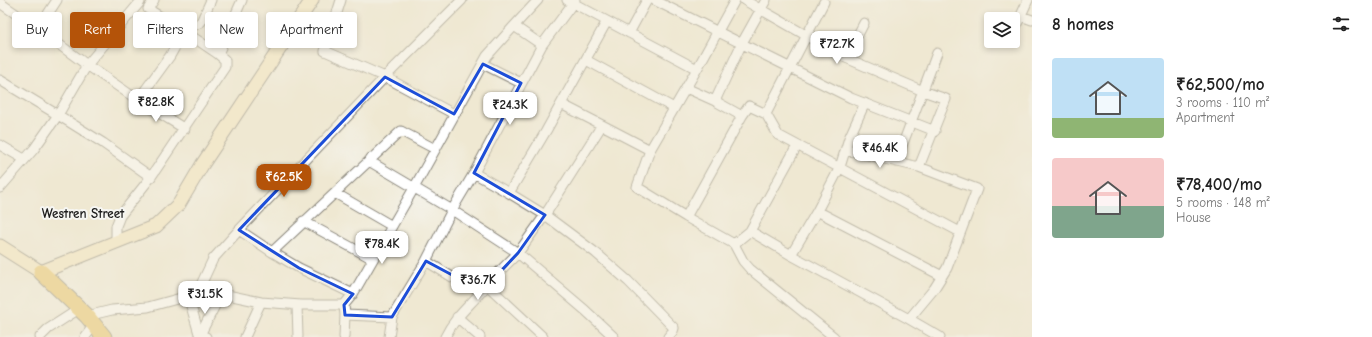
<!DOCTYPE html>
<html lang="en">
<head>
<meta charset="utf-8">
<style>
  :root { --surface:#fff; --page:#f2f2f2; --text:#222; --muted:#767676; --accent:#b45309 }
  body { margin:0; font-family:"Comic Neue",sans-serif; background:var(--page); color:var(--text); height:100vh; display:flex; flex-direction:column; font-size:15px; white-space:nowrap }
  * { box-sizing:border-box; margin:0 }
  p { font-size:13px; color:var(--muted) }
  .icon { flex:none; width:22px; height:22px; fill:none; stroke:currentColor; stroke-width:2; stroke-linecap:round; stroke-linejoin:round }
  .map { position:relative; flex:1; overflow:hidden }
  .sheet { display:flex; flex-direction:column; background:var(--surface); width:340px }
  .sheet>* { flex:none }
  .hud { position:absolute; left:12px; top:12px; width:380px; height:36px; display:flex; gap:8px }
  .controls { position:absolute; left:984px; top:12px; display:grid; gap:8px }
  .controls a { display:grid; place-items:center; width:36px; height:36px; border-radius:4px; background:var(--surface); box-shadow:0 2px 6px #0003; font-size:20px }
  .price { position:absolute; translate:-50% -34px; padding:0 9px; border-radius:8px; background:#fff; color:#222; font-size:13px; line-height:26px; filter:drop-shadow(0 1px 2px #0008) }
  .price::after { content:''; position:absolute; left:50%; top:24px; width:12px; height:9px; margin-left:-6px; background:inherit; clip-path:polygon(0 0,100% 0,50% 100%) }
  .price.selected { background:var(--accent); color:#fff }
  ul { padding:0; list-style:none }
  li { display:flex; align-items:center; gap:12px; height:100px; padding:0 20px }
  li span { display:grid; place-items:center; flex:none; width:112px; height:80px; border-radius:4px; color:#555 }
  li>.icon { margin-inline-start:auto }
  span .icon { width:48px; height:48px; fill:#fffc; stroke-width:1 }
  li b { font-size:17px }
  h2 { display:flex; justify-content:space-between; align-items:center; height:48px; padding:0 20px; font-size:17px }
  .chip { padding:0 14px; border-radius:4px; background:var(--surface); box-shadow:0 2px 6px #0003; font-size:14px; line-height:36px }
  .chip.selected { background:var(--accent); color:#fff }
  main { display:flex; flex:1; min-height:0 }
  .map>svg:first-child { display:block }
</style>
</head>
<body>
<main>
<div class="map">
<svg width="1032" height="337" viewBox="0 0 1032 337">
  <rect width="100%" height="100%" fill="#f6f6f2"/>
  <filter id="ink" filterUnits="userSpaceOnUse"><feTurbulence type="fractalNoise" baseFrequency=".025" numOctaves="2"/><feDisplacementMap in="SourceGraphic" scale="8" xChannelSelector="R" yChannelSelector="G"/><feConvolveMatrix kernelMatrix="1 2 1 2 8 2 1 2 1" color-interpolation-filters="sRGB"/></filter>
  <filter id="wash" filterUnits="userSpaceOnUse"><feTurbulence type="fractalNoise" baseFrequency=".012" numOctaves="4" result="noise"/><feDisplacementMap in="SourceGraphic" scale="16" xChannelSelector="R" yChannelSelector="G"/><feGaussianBlur stdDeviation="0.9" result="paint"/><feColorMatrix in="noise" values="0 0 0 0 0 0 0 0 0 0 0 0 0 0 0 0 0 1.4 0 .05"/><feComposite in="paint" operator="in"/></filter>
  <g filter="url(#wash)">
    <rect width="100%" height="100%" fill="#efe8d2"/>
  </g>
  <g filter="url(#ink)">
    <g fill="none" stroke-linecap="round" stroke-linejoin="round">
      <defs>
        <path id="minor" d="M154,0L148,9L184,31L218,54L242,0
          M341,0L325,51L385,77L462,0
          M538,0L514,26L542,45
          M567,0L573,3L542,45L474,173L452,210L518,253L585,310L614,337
          M575,0L573,3L697,69L735,0
          M654,0L851,98L935,131
          M744,0L846,58L923,91L946,99L919,167
          M0,3L38,29L57,0
          M1021,16L1032,20
          M38,29L87,65L140,2
          M629,33L647,0
          M1013,33L1028,0
          M846,58L864,23
          M586,60L674,108
          M483,64L521,83
          M0,80L58,115L34,149L0,188
          M686,88L715,101L742,43L766,0
          M138,100L185,129
          M715,101L742,116L749,106L766,114L824,2
          M766,114L778,135L960,232
          M602,125L650,150L697,69
          M0,145L24,159
          M650,150L637,187L686,217L742,116
          M371,158L369,161L452,210L426,261L392,317L389,337
          M896,162L937,53
          M474,173L509,193L546,131L607,21
          M151,177L103,143L58,115L87,65L138,100L170,56L184,31L201,22L211,0
          M335,193L392,226
          M509,193L545,215L602,125L561,104
          M817,211L942,276
          M686,217L734,244L750,231L791,255L909,319L934,289L947,268L977,189L919,167L846,150
          M303,221L373,259
          M239,230L213,259L199,289L261,302L301,305H344
          M750,231L797,146
          M116,242V226L120,216L151,177L225,67V60L218,54
          M734,244L743,261L750,269L834,337
          M272,252L401,131L435,149
          M791,255L817,211L840,167L849,138L865,103
          M426,261L452,277L482,291L496,275L518,253L545,215L596,253L628,281L674,328L673,331L668,337
          M487,285L543,337
          M353,294L299,268L272,252L239,230L385,77L454,114
          M188,296L200,337
          M297,305L298,337
          M87,316L112,310L148,307L188,296L199,289
          M392,317L345,315L344,305L353,294L414,188L487,56L514,26
          M457,317L480,337
          M909,319L940,337
          M40,337L48,329L79,309
          M85,337L94,325
          M206,337L200,335L221,294
          M245,337L261,302
          M344,337L345,315
          M445,337C454,318 469,306 482,291"/>
        <path id="secondary" d="M0,246L41,272L156,226L179,204L202,165L312,0"/>
        <path id="primary" d="M41,272L87,316L104,337"/>
      </defs>
      <use href="#minor" stroke="#868277" stroke-width="11"/>
      <use href="#secondary" stroke="#868277" stroke-width="15"/>
      <use href="#primary" stroke="#868277" stroke-width="17"/>
      <use href="#minor" stroke="#fff" stroke-width="9"/>
      <use href="#secondary" stroke="#f7e8c3" stroke-width="13"/>
      <use href="#primary" stroke="#ebc669" stroke-width="15"/>
    </g>
  </g>
  <path d="M0 0H1032V337H0ZM483,64L521,83L474,173L545,215L518,253L482,291L426,261L392,317L345,315L344,305L353,294L299,268L239,230L385,77L454,114Z" fill="#efe8d2" fill-opacity=".55" fill-rule="evenodd"/>
  <path fill="none" stroke="#1d4ed8" stroke-width="3" stroke-linejoin="round" d="M483,64L521,83L474,173L545,215L518,253L482,291L426,261L392,317L345,315L344,305L353,294L299,268L239,230L385,77L454,114Z"/>
  <g text-anchor="middle" stroke-width="4" stroke-linejoin="round" paint-order="stroke">
    <g font-size="13" font-weight="bold" fill="#1c1c1c" stroke="#f6f6f2">
      <text x="83" y="218">Westren Street</text>
    </g>
  </g>
</svg>
<div class="controls">
<a><svg class="icon" aria-label="layers" viewBox="0 0 24 24"><path d="M12 4l9 5-9 5-9-5zM3 14l9 5 9-5"/></svg></a>
</div>
<b class="price" style="left:837px;top:65px">₹72.7K</b>
<b class="price" style="left:156px;top:123px">₹82.8K</b>
<b class="price" style="left:510px;top:126px">₹24.3K</b>
<b class="price" style="left:880px;top:169px">₹46.4K</b>
<b class="price selected" style="left:284px;top:198px">₹62.5K</b>
<b class="price" style="left:382px;top:265px">₹78.4K</b>
<b class="price" style="left:478px;top:301px">₹36.7K</b>
<b class="price" style="left:205px;top:315px">₹31.5K</b>
<div class="hud">
<a class="chip">Buy</a>
<a class="chip selected">Rent</a>
<a class="chip">Filters</a>
<a class="chip">New</a>
<a class="chip">Apartment</a>
</div>
</div>
<section class="sheet">
<h2>8 homes<svg class="icon" aria-label="filters" viewBox="0 0 24 24"><path d="M4 7h16M4 17h16"/><circle cx="9" cy="7" r="2"/><circle cx="15" cy="17" r="2"/></svg></h2>
<ul>
<li><span style="background:linear-gradient(#bfe0f5 75%,#8fb573 0)"><svg class="icon" aria-label="home" viewBox="0 0 24 24"><path d="M3 11l9-7 9 7M6 9v11h12V9"/></svg></span><div><b>₹62,500/mo</b><p>3 rooms · 110 m²</p><p>Apartment</p></div></li>
<li><span style="background:linear-gradient(#f6c9c9 60%,#7fa58c 0)"><svg class="icon" aria-label="home" viewBox="0 0 24 24"><path d="M3 11l9-7 9 7M6 9v11h12V9"/></svg></span><div><b>₹78,400/mo</b><p>5 rooms · 148 m²</p><p>House</p></div></li>
</ul>
</section>
</main>
</body>
</html>
